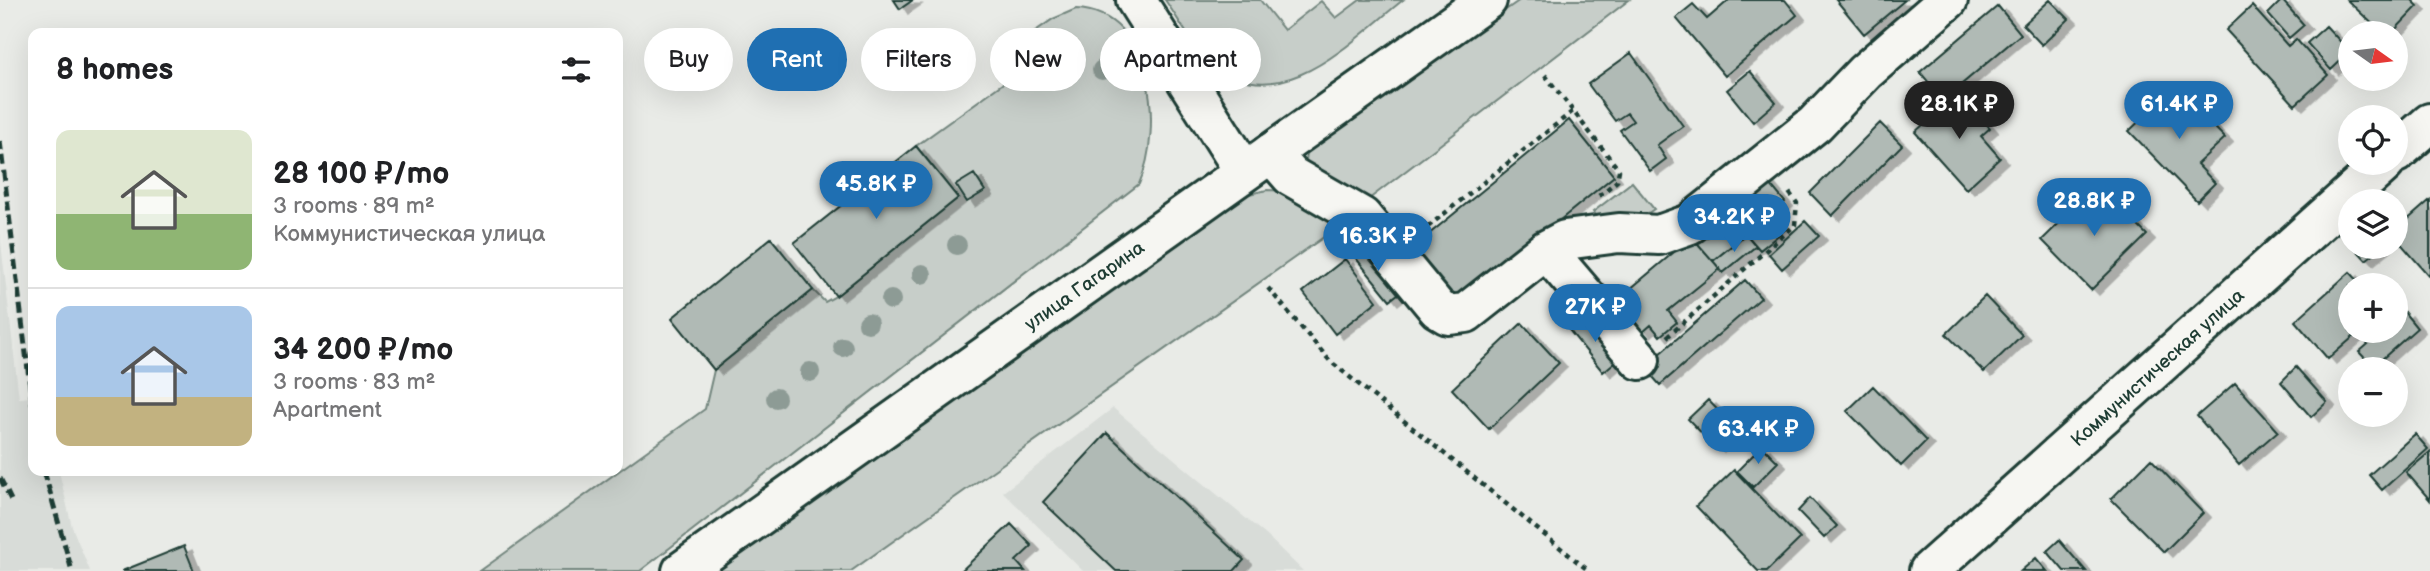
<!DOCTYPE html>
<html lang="en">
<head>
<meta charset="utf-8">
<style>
  :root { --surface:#fff; --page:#f6f6f6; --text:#202124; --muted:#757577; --line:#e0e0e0; --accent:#1f6fb2 }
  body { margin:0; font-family:"Balsamiq Sans",sans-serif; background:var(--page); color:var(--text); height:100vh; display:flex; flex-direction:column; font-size:26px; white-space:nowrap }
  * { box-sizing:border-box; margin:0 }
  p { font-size:23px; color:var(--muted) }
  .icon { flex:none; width:38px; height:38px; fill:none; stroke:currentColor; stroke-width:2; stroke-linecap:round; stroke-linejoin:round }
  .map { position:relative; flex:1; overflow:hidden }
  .side { position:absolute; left:28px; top:28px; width:595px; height:448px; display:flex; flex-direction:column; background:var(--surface); border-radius:14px; box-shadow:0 7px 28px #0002 }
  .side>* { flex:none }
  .hud { position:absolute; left:644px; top:28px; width:665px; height:63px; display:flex; gap:14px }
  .needle { width:46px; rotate:104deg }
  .buttons { position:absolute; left:2338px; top:21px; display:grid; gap:14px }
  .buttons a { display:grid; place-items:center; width:70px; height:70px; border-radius:50%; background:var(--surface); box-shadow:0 7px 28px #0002; font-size:35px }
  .price { position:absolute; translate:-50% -60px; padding:0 16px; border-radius:24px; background:var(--accent); color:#fff; font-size:23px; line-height:46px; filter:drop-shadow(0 2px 4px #0008) }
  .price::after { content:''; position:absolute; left:50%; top:42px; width:21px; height:16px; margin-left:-10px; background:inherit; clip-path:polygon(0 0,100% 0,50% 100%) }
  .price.active { background:#222; color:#fff }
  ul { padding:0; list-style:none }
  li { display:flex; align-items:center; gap:21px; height:175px; padding:0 28px }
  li+li { border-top:2px solid var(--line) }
  li span { display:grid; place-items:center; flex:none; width:196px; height:140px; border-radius:14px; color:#555 }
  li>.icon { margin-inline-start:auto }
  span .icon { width:84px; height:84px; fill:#fffc; stroke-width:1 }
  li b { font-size:30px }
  h2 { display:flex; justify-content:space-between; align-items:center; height:84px; padding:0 28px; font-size:30px }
  .tag { padding:0 24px; border-radius:32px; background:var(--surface); box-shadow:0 7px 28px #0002; font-size:24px; line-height:63px }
  .tag.active { background:var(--accent); color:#fff }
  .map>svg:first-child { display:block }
</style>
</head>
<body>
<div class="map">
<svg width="2430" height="571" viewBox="0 0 2430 571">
  <defs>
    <filter id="shadow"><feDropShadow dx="8" dy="4.5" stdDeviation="0" flood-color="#0004"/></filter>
  </defs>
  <rect width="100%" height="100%" fill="#e9ebe7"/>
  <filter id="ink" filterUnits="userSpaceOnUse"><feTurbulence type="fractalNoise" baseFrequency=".0143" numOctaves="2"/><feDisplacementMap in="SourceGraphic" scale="14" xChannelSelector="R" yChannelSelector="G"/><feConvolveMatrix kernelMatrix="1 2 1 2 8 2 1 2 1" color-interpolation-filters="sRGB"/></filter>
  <g filter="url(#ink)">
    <path fill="#d8dcd8" d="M0,234L19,398L33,397V471H59L72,527L90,571H0Z
      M1113,408L1267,536L1303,571H1083L1003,492Z"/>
    <path fill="#c7cec9" stroke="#73867e" stroke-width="2" d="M1165,0H1260L1284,30L1321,1L1336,18L1360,0H1403C1352,40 1281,119 1213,64C1193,48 1180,21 1165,0Z
      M1520,0H1629L1369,199C1353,198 1323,187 1311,175C1304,168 1306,157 1308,148Z
      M1076,9C1153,12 1164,128 1139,184L640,571H480L705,409L714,370L813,290L825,302L836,296L958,198L916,146L1020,71L1008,50L1053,19Z
      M1632,182L1654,209L1635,222L1600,223L1593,212Z
      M1267,190L1289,191L1345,222L851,571H717L1240,196Z"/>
    <path fill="#b0bab5" stroke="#1f3d34" stroke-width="2" filter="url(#shadow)" d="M894,0H913L900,9Z
      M1729,0H1785L1797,15L1725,76L1676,18L1693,4L1707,19Z
      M1836,0H1905L1864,34Z
      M2050,0L2069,19L2042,45L2023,25Z
      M2282,0L2304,25L2289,38L2268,14Z
      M2347,0H2412L2418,6L2392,33H2382Z
      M1998,6L2021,34L1943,100L1920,72Z
      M2252,6L2288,46L2296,39L2328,75L2295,105L2226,30Z
      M2326,26L2350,52L2331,70L2307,43Z
      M1631,53L1683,126L1657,145L1666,159L1650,171L1620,130L1633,121L1627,113L1615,121L1588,84Z
      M1750,71L1776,102L1753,122L1727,90Z
      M2175,87L2225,138L2197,164L2215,183L2197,201L2129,131Z
      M1959,93L1990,128L1981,136L2000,158L1966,189L1915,132Z
      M1569,120L1614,176L1457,304L1412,248Z
      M1880,123L1902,145L1832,216L1810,193Z
      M916,146L958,198L836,296L794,243Z
      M974,174L985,191L967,202L956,185Z
      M1765,178L1785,202L1713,261L1692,237Z
      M2098,185L2147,235L2091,290L2042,240Z
      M2430,200V277L2396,238V230Z
      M1772,213L1786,229L1760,250L1746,234Z
      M1805,221L1819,236L1782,269L1769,254Z
      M1746,234L1756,246L1723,273L1713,261Z
      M1692,237L1720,269L1668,311L1677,322L1660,336L1651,325L1643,332L1617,300Z
      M771,238L813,290L714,370L672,318Z
      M1367,245L1403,290L1390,300L1354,256Z
      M2354,247H2382L2366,260Z
      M1345,259L1377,301L1335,334L1303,292Z
      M2350,272L2362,285H2350V331H2360L2328,359L2295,321Z
      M1745,280L1761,298L1660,385L1644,367Z
      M1985,296L2022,335L1984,372L1946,334Z
      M2404,312L2417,328L2373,367L2359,352L2383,331H2396V319Z
      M1586,316L1621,357L1603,372L1569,330Z
      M1522,323L1559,363L1489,429L1452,389Z
      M2296,367L2327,402L2311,417L2281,382Z
      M2235,383L2278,431L2239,465L2197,416Z
      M1873,386L1926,441L1901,466L1847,411Z
      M1708,400L1736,429L1716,448L1688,419Z
      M1107,433L1244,560L1234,571H1116L1043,502Z
      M2415,434L2428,449L2382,490L2369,475Z
      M1762,446L1778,462L1753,487L1737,471Z
      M2430,452V500L2406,472Z
      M2151,459L2203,513L2164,552L2111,499Z
      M1734,470L1800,539L1767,571H1758L1696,506Z
      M1810,498L1837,526L1824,538L1798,511Z
      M1011,524L1032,546L1016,561L1025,571H961Z
      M2059,540L2086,571H2064L2047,551Z
      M184,546L194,571H122Z
      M2036,558L2047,571H2021Z"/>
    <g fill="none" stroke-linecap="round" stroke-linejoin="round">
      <defs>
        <path id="minor" d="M1136,0L1244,171
          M1271,153L1291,176L1362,217L1438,309L1448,315L1466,313L1546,250L1565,240L1619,233L1659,235L1690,224L1815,124L1865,72L1948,0
          M2396,153L2430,123
          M1546,250L1640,360
          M1929,571L2385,163"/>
        <path id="major" d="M682,571L1487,0"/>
      </defs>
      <use href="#minor" stroke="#1f3d34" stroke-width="44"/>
      <use href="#major" stroke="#1f3d34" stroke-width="44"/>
      <path stroke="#1f3d34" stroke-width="4.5" stroke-dasharray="5 5" stroke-linecap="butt" d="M1545,75L1619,170L1617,181L1595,199
        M1420,233L1573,111
        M1268,288L1330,361L1589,571
        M1667,337L1795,225L1797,203L1788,191"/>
      <use href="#minor" stroke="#f6f6f2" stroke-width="38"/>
      <use href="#major" stroke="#f6f6f2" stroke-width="38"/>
      <path stroke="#1f3d34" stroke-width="5" stroke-dasharray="10 5" stroke-linecap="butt" d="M0,141L33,411
        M44,471L72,571
        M0,478L11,500"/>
    </g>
    <g fill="#8d9b95">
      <circle cx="1124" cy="53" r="10"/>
      <circle cx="1102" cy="70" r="10"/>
      <circle cx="957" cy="245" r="10"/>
      <circle cx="922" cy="274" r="10"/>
      <circle cx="891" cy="300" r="10"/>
      <circle cx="868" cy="323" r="10"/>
      <circle cx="843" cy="347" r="10"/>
      <circle cx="810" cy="372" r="10"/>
      <circle cx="776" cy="398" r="10"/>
    </g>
  </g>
  <g text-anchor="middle" stroke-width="7" stroke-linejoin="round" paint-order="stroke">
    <g font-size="19" fill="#1f3d34" stroke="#f6f6f2">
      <text transform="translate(1084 285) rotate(-35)" y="7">улица Гагарина</text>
      <text transform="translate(2157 367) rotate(-42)" y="7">Коммунистическая улица</text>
    </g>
  </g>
</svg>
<div class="buttons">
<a><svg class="needle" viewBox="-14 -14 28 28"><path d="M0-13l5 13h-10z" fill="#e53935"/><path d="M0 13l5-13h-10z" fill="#757577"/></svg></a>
<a><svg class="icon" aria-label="locate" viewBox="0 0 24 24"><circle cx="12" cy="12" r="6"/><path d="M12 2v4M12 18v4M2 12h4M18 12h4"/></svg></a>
<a><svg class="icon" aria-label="layers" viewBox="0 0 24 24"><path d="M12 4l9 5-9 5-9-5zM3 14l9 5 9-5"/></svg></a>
<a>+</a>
<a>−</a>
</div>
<b class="price active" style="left:1959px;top:141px">28.1K ₽</b>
<b class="price" style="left:2179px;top:141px">61.4K ₽</b>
<b class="price" style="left:876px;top:221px">45.8K ₽</b>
<b class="price" style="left:2094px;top:238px">28.8K ₽</b>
<b class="price" style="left:1734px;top:254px">34.2K ₽</b>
<b class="price" style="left:1378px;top:273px">16.3K ₽</b>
<b class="price" style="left:1595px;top:344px">27K ₽</b>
<b class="price" style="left:1758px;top:466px">63.4K ₽</b>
<div class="hud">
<a class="tag">Buy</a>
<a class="tag active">Rent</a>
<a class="tag">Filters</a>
<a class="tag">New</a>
<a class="tag">Apartment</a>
</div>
<section class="side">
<h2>8 homes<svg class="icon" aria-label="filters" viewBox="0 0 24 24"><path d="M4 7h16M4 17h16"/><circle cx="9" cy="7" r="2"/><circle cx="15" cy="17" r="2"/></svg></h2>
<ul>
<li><span style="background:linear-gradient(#dfe7d0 60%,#8fb573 0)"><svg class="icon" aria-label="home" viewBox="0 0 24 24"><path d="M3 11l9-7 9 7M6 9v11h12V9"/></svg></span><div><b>28 100 ₽/mo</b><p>3 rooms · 89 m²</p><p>Коммунистическая улица</p></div></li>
<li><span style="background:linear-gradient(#a9c7e8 65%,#c2b280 0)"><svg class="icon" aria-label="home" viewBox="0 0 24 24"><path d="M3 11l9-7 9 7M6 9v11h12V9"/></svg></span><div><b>34 200 ₽/mo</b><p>3 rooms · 83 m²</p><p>Apartment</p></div></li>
</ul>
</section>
</div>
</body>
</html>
